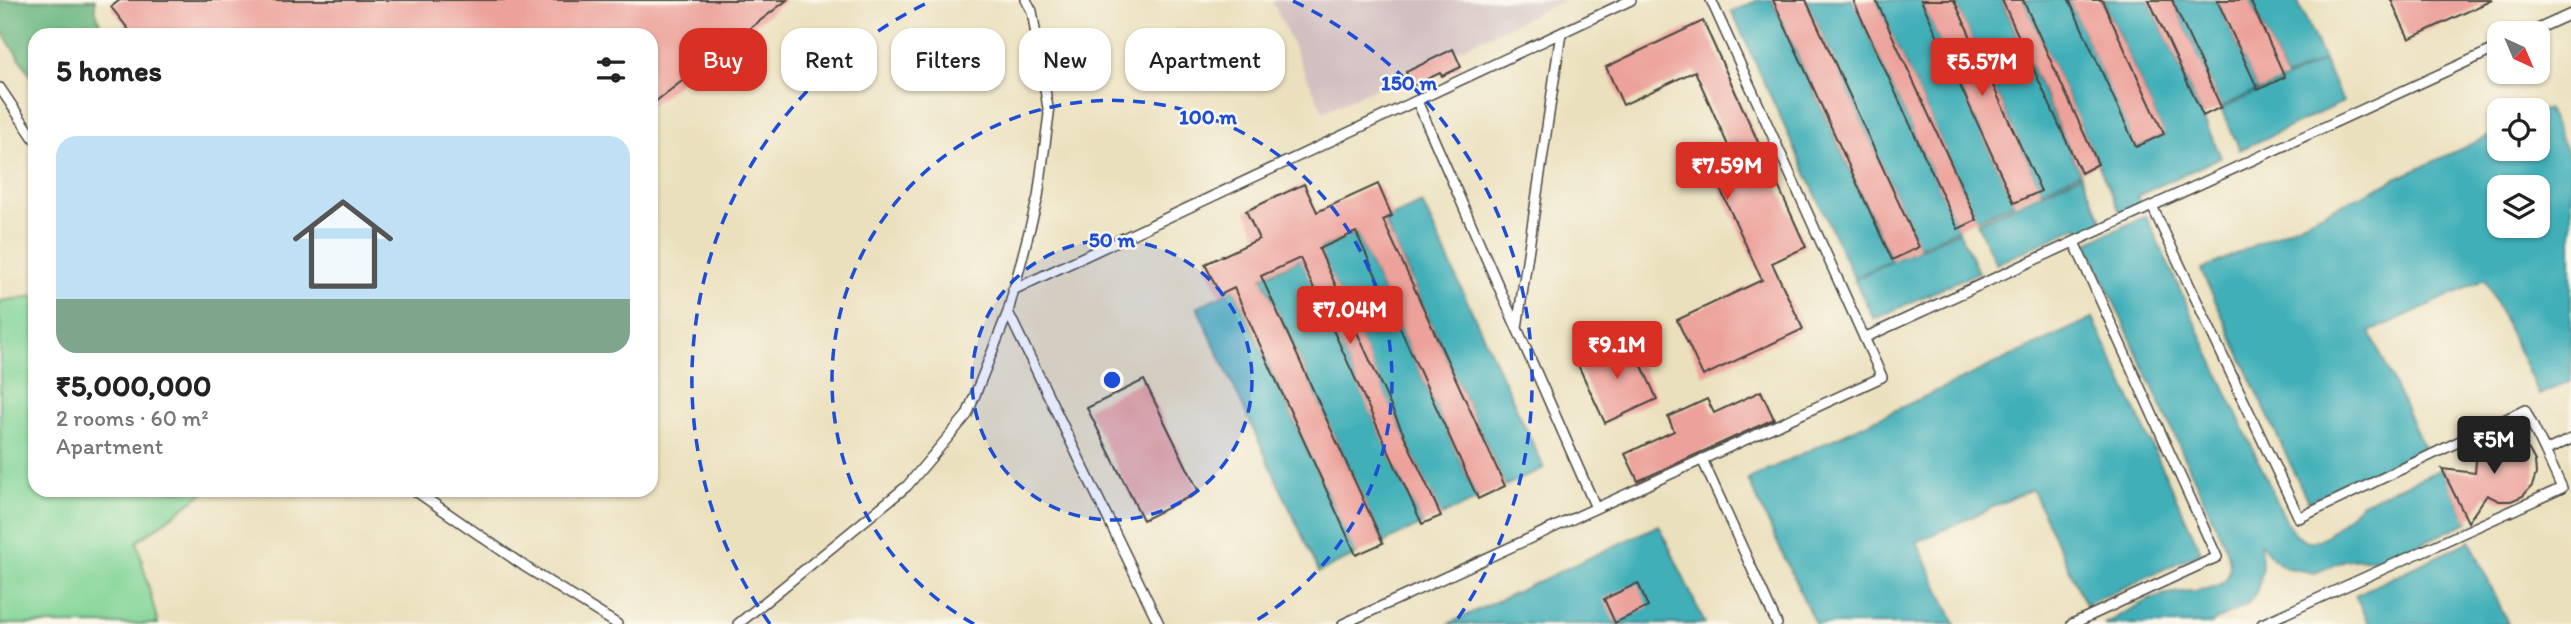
<!DOCTYPE html>
<html lang="en">
<head>
<meta charset="utf-8">
<style>
  :root { --surface:#fff; --page:#f2f2f2; --text:#222; --muted:#767676; --accent:#d93025 }
  body { margin:0; font-family:Itim,sans-serif; background:var(--page); color:var(--text); height:100vh; display:flex; flex-direction:column; font-size:26px; white-space:nowrap }
  * { box-sizing:border-box; margin:0 }
  p { font-size:23px; color:var(--muted) }
  .icon { flex:none; width:38px; height:38px; fill:none; stroke:currentColor; stroke-width:2; stroke-linecap:round; stroke-linejoin:round }
  .map { position:relative; flex:1; overflow:hidden }
  .sheet { position:absolute; left:28px; top:28px; width:630px; height:469px; display:flex; flex-direction:column; background:var(--surface); border-radius:21px; box-shadow:0 2px 5px #0004 }
  .sheet>* { flex:none }
  .banner { position:absolute; left:679px; top:28px; width:665px; height:63px; display:flex; gap:14px }
  .needle { width:46px; rotate:136deg }
  .controls { position:absolute; left:2487px; top:21px; display:grid; gap:14px }
  .controls a { display:grid; place-items:center; width:63px; height:63px; border-radius:14px; background:var(--surface); box-shadow:0 2px 5px #0004; font-size:35px }
  .price { position:absolute; translate:-50% -60px; padding:0 16px; border-radius:7px; background:var(--accent); color:#fff; font-size:23px; line-height:46px; filter:drop-shadow(0 2px 4px #0008) }
  .price::after { content:''; position:absolute; left:50%; top:42px; width:21px; height:16px; margin-left:-10px; background:inherit; clip-path:polygon(0 0,100% 0,50% 100%) }
  .price.current { background:#222; color:#fff }
  ul { padding:0; list-style:none }
  li { display:grid; align-content:center; gap:14px; height:371px; padding:0 28px }
  li span { display:grid; place-items:center; height:217px; border-radius:21px; color:#555 }
  li>.icon { margin-inline-start:auto }
  span .icon { width:126px; height:126px; fill:#fffc; stroke-width:1 }
  li b { font-size:30px }
  h2 { display:flex; justify-content:space-between; align-items:center; height:84px; padding:0 28px; font-size:30px }
  .tag { padding:0 24px; border-radius:21px; background:var(--surface); box-shadow:0 2px 5px #0004; font-size:24px; line-height:63px }
  .tag.current { background:var(--accent); color:#fff }
  .map>svg:first-child { display:block }
</style>
</head>
<body>
<div class="map">
<svg width="2571" height="624" viewBox="0 0 2571 624">
  <rect width="100%" height="100%" fill="#fbf7ec"/>
  <filter id="ink" filterUnits="userSpaceOnUse"><feTurbulence type="fractalNoise" baseFrequency=".0143" numOctaves="2"/><feDisplacementMap in="SourceGraphic" scale="14" xChannelSelector="R" yChannelSelector="G"/><feConvolveMatrix kernelMatrix="1 2 1 2 8 2 1 2 1" color-interpolation-filters="sRGB"/></filter>
  <filter id="wash" filterUnits="userSpaceOnUse"><feTurbulence type="fractalNoise" baseFrequency=".00686" numOctaves="4" result="noise"/><feDisplacementMap in="SourceGraphic" scale="28" xChannelSelector="R" yChannelSelector="G"/><feGaussianBlur stdDeviation="1.57" result="paint"/><feColorMatrix in="noise" values="0 0 0 0 0 0 0 0 0 0 0 0 0 0 0 0 0 1.4 0 .05"/><feComposite in="paint" operator="in"/></filter>
  <g filter="url(#wash)">
    <rect width="100%" height="100%" fill="#ebe0bd"/>
    <path fill="#d2bfc0" d="M1272,0H1565L1323,112Z"/>
    <path fill="#82d496" stroke="#568060" stroke-width="2" d="M35,296V490H207L137,542L158,624H0V301Z"/>
    <path fill="#69b67f" stroke="#4a7055" stroke-width="2" d="M0,0H95V9L104,35H35V82L0,29Z"/>
    <path fill="#3fafb8" stroke="#356d72" stroke-width="2" fill-rule="evenodd" d="M1758,0H1772L1891,260L1854,278L1732,12Z
      M1806,0H1853L1958,229L1919,247Z
      M1876,0H1921L2014,203L1977,220Z
      M1954,0H2001L2080,173L2041,191Z
      M2023,0H2069L2137,147L2164,134L2103,0H2149L2221,157L2137,196L2140,203L2120,212Z
      M2172,0H2217L2258,90L2221,107Z
      M2250,0H2297L2324,60L2286,78Z
      M2324,61L2343,102L2240,150L2221,109Z
      M2547,109L2571,161V381L2539,395L2485,279L2370,332L2424,448L2308,502L2201,270L2499,131V149H2538V113ZM2499,187H2538V226H2499Z
      M2081,175L2103,222L2081,232L2078,226L1996,264L1977,223Z
      M1422,203L1544,468L1505,486L1384,220Z
      M2146,216L2286,521L2295,535L2307,541H2317L2330,533L2362,503L2442,469L2468,522L2389,558L2345,560L2315,573L2287,568L2275,561L2259,542C2264,562 2264,589 2246,605C2236,613 2221,614 2212,624H2104C2123,615 2143,600 2163,595C2191,587 2245,599 2226,548L2087,243Z
      M1959,231L1978,272L1874,319L1854,279Z
      M1356,233L1478,499L1441,516L1319,250Z
      M1301,259L1422,524L1383,543L1262,277Z
      M1234,289L1356,555L1319,572L1197,307Z
      M2093,318L2201,552L2086,605L2032,489L1917,542L1955,624H1815L1748,479Z
      M1659,525L1705,624H1448Z
      M2470,541L2508,624H2369L2355,595Z"/>
    <g id="blocks">
      <path fill="#eca19a" d="M120,0H787L651,105V35H133L111,7Z
        M1773,0H1806L1919,247L1892,260Z
        M1853,0H1876L1977,220L1958,229Z
        M1921,0H1954L2041,191L2014,203Z
        M2002,0H2023L2098,164L2081,173Z
        M2069,0H2102L2164,134L2136,147Z
        M2149,0H2172L2221,107L2203,116Z
        M2217,0H2250L2285,77L2258,90Z
        M2391,0H2492L2409,39Z
        M1703,21L1806,247L1772,263L1803,329L1703,376L1677,320L1762,280L1707,160L1730,150L1695,71L1623,105L1606,67Z
        M1453,49L1461,67L1442,76L1440,73L1412,86L1406,72Z
        M1304,184L1317,212L1378,184L1392,216L1383,220L1505,486L1478,499L1356,232L1319,249L1441,516L1422,524L1300,258L1261,276L1383,543L1356,555L1234,288L1220,295L1205,264L1259,239L1246,211Z
        M1630,339L1657,399L1605,423L1577,363Z
        M1144,380L1199,492L1143,520L1087,408Z
        M1761,391L1774,419L1638,481L1625,454L1674,431L1668,417L1707,399L1714,413Z
        M2506,440L2518,442L2529,450L2535,461L2536,474L2532,486L2523,496L2511,501H2499L2487,495L2468,522L2442,469L2475,473L2476,461L2483,450L2493,442Z
        M1638,583L1648,607L1615,623L1604,599Z"/>
    </g>
  </g>
  <g filter="url(#ink)">
    <use href="#blocks" fill-opacity="0" stroke="#484641" stroke-width="2"/>
    <g fill="none" stroke-linecap="round" stroke-linejoin="round">
      <defs>
        <path id="service" d="M2529,33L2571,14
          M0,88L35,140
          M1417,101L1596,508
          M2152,206L2299,518L2525,410L2545,451
          M1013,290L1631,0
          M1008,312L1159,624
          M1517,328L1561,33
          M1864,338L2499,47
          M1702,459L1777,624
          M414,490L527,568L617,624
          M738,624L907,486L967,415L1008,312L1038,197L1049,114L1032,11L1026,0
          M1343,624L1882,377L1711,0
          M2072,624L2217,557L2074,242
          M2262,624L2562,488L2545,451L2571,439"/>
      </defs>
      <use href="#service" stroke="#484641" stroke-width="12"/>
      <use href="#service" stroke="#fff" stroke-width="9"/>
    </g>
  </g>
  <circle cx="1112" cy="380" r="140" fill="#1d4ed8" fill-opacity=".12"/>
  <g fill="none" stroke="#1d4ed8" stroke-width="3.5" stroke-dasharray="12 9">
    <circle cx="1112" cy="380" r="140"/>
    <path d="M974 624A280 280 0 1 1 1250 624"/>
    <path d="M770 624A420 420 0 0 1 931 1M1293 1A420 420 0 0 1 1454 624"/>
  </g>
  <circle cx="1112" cy="380" r="10" fill="#1d4ed8" stroke="#fbf7ec" stroke-width="3.5"/>
  <g font-size="21" text-anchor="middle" font-weight="bold" fill="#1d4ed8" stroke="#fbf7ec" stroke-width="5" stroke-linejoin="round" paint-order="stroke">
    <text x="1409" y="90">150 m</text>
    <text x="1208" y="124">100 m</text>
    <text x="1112" y="247">50 m</text>
  </g>
</svg>
<div class="controls">
<a><svg class="needle" viewBox="-14 -14 28 28"><path d="M0-13l5 13h-10z" fill="#e53935"/><path d="M0 13l5-13h-10z" fill="#767676"/></svg></a>
<a><svg class="icon" aria-label="locate" viewBox="0 0 24 24"><circle cx="12" cy="12" r="6"/><path d="M12 2v4M12 18v4M2 12h4M18 12h4"/></svg></a>
<a><svg class="icon" aria-label="layers" viewBox="0 0 24 24"><path d="M12 4l9 5-9 5-9-5zM3 14l9 5 9-5"/></svg></a>
</div>
<b class="price" style="left:1982px;top:98px">₹5.57M</b>
<b class="price" style="left:1727px;top:202px">₹7.59M</b>
<b class="price" style="left:1350px;top:346px">₹7.04M</b>
<b class="price" style="left:1617px;top:381px">₹9.1M</b>
<b class="price current" style="left:2494px;top:476px">₹5M</b>
<div class="banner">
<a class="tag current">Buy</a>
<a class="tag">Rent</a>
<a class="tag">Filters</a>
<a class="tag">New</a>
<a class="tag">Apartment</a>
</div>
<section class="sheet">
<h2>5 homes<svg class="icon" aria-label="filters" viewBox="0 0 24 24"><path d="M4 7h16M4 17h16"/><circle cx="9" cy="7" r="2"/><circle cx="15" cy="17" r="2"/></svg></h2>
<ul>
<li><span style="background:linear-gradient(#bfe0f5 75%,#7fa58c 0)"><svg class="icon" aria-label="home" viewBox="0 0 24 24"><path d="M3 11l9-7 9 7M6 9v11h12V9"/></svg></span><div><b>₹5,000,000</b><p>2 rooms · 60 m²</p><p>Apartment</p></div></li>
</ul>
</section>
</div>
</body>
</html>
